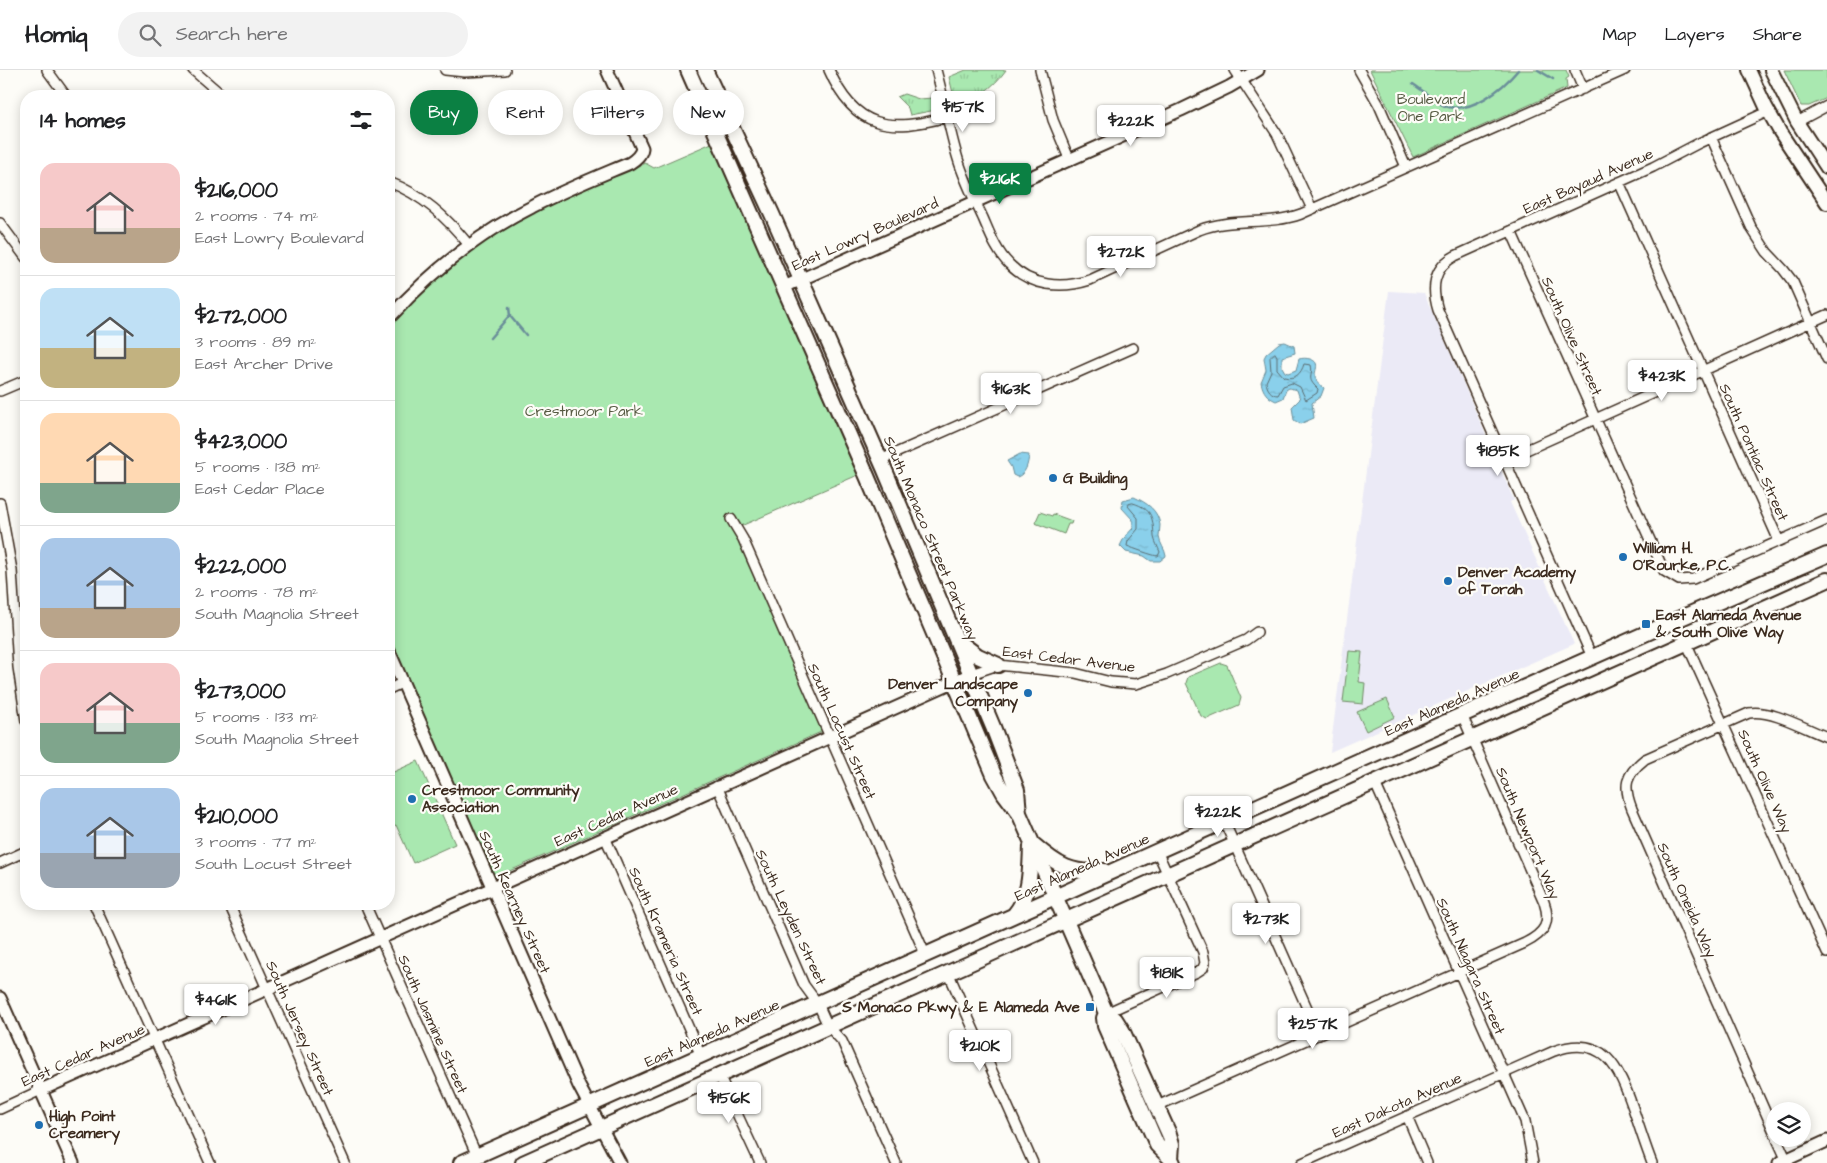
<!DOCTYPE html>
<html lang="en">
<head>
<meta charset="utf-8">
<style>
  :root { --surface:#fff; --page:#f2f2f2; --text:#202124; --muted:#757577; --line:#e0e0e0; --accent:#0b8043 }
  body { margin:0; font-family:"Architects Daughter",sans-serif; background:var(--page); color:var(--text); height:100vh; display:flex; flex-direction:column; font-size:19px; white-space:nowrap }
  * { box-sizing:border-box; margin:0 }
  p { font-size:16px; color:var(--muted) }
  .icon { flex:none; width:28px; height:28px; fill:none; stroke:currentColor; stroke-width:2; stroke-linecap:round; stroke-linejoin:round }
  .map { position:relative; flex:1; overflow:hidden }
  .sheet { position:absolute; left:20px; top:20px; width:375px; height:820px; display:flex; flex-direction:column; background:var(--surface); border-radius:20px; box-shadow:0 2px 12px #0003 }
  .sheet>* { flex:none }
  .top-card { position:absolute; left:410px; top:20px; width:475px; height:45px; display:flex; gap:10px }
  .controls { position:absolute; left:1766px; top:1032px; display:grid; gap:10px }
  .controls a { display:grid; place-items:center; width:45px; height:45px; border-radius:50%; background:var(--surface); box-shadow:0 2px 12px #0003; font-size:25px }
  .price { position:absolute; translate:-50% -42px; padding:0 11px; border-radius:5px; background:#fff; color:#222; font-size:16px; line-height:32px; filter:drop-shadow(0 1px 2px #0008) }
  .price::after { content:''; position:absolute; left:50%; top:30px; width:15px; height:11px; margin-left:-8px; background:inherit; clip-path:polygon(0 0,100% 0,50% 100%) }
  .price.on { background:var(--accent); color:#fff }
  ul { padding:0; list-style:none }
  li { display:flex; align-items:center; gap:15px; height:125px; padding:0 20px }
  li+li { border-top:1px solid var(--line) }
  li span { display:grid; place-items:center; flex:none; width:140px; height:100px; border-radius:15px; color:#555 }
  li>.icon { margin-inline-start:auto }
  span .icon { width:60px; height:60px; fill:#fffc; stroke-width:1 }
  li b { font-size:21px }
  h2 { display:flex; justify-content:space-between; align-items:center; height:60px; padding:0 20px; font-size:21px }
  .tag { padding:0 18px; border-radius:22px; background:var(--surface); box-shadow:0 2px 12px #0003; font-size:18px; line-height:45px }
  .tag.on { background:var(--accent); color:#fff }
  header { display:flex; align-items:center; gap:30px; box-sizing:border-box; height:70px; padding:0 25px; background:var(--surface); border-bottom:1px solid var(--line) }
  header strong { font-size:24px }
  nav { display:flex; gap:28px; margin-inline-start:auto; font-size:18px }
  .search { width:350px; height:45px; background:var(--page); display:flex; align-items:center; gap:12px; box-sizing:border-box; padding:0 18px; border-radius:28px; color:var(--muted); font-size:19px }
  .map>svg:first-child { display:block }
</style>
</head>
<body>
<header>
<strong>Homiq</strong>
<div class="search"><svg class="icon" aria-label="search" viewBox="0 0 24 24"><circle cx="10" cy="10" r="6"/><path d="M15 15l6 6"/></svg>Search here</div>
<nav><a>Map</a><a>Layers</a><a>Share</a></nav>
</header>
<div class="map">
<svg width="1827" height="1093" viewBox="0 0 1827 1093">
  <defs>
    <pattern id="grass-tufts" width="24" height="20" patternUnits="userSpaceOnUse" patternTransform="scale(1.25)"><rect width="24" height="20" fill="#a9e8b0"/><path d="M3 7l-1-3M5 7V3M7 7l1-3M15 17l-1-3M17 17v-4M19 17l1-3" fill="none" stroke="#92c797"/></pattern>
    <pattern id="water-ripples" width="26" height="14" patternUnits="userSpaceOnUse" patternTransform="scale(1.25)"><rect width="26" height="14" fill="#8ad0eb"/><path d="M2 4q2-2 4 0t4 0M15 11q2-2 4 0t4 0" fill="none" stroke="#78b3c9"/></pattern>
  </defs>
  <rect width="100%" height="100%" fill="#fdfcf7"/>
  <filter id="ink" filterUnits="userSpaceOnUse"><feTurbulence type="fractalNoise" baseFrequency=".02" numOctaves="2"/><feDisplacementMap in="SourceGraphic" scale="10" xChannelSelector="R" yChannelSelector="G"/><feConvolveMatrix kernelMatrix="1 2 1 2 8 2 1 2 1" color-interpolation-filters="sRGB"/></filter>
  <g filter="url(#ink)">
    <path fill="#ebeaf6" d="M1389,221L1424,223L1514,430L1510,432L1574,574L1330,682Z"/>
    <path fill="url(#grass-tufts)" stroke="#728967" d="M966,0H1006C993,18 977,29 956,35L949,7Z
      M904,24L919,29L933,28L936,40L910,45L908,38L897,27Z"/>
    <path fill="#a9e8b0" stroke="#728967" d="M1370,0H1566L1569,7L1566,9L1567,18L1413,87Z
      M1784,0H1827V28L1809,36H1801Z
      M714,72L858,405L741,456L830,658L496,807L492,804L389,566V255C433,204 492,162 554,133C584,119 615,106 645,93L654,98Z
      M1040,442L1052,446L1053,444L1072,451L1071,454H1068L1064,464L1035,453Z
      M1349,581L1362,582L1359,612L1365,613L1363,634L1343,632Z
      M1221,593L1227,595L1241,628L1239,635L1207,649L1201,646L1186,613L1188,607Z
      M1387,629L1395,647L1366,661L1357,642Z
      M418,691L455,774L413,793L396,755L389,758V704Z"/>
    <path fill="url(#water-ripples)" stroke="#6a8e99" d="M1285,272L1294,276L1295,283L1282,287V297L1285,302L1288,303L1296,300L1299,289C1303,288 1306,288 1310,289C1323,293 1312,302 1316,309C1317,313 1321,315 1324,318L1321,326L1312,333L1314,348L1300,354L1294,350L1292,337L1300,329L1297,320L1289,318L1286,320L1283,328L1276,331C1267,327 1263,322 1261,312L1266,300L1264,288L1266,284L1279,273Z
      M1020,384L1029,385C1028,394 1026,404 1017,407L1013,405L1011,397L1007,391Z
      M1134,427C1147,433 1158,440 1160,455C1160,459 1159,463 1159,467C1160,474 1165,479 1166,486L1160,491H1151L1144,486L1126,482L1120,476L1124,468L1133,458V450L1122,438L1123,430Z"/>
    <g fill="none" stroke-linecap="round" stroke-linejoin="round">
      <path stroke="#5b6c70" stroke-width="1" d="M1275,283L1277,286V299L1284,307C1295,310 1301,304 1304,294L1311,295C1314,307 1305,307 1318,319L1317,323L1306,330L1300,317L1292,313L1283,316L1278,325C1271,325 1267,319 1266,312L1271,301L1270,288Z
        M1133,433C1153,439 1153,449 1154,467C1155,472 1158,477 1160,482L1158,486C1154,486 1132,478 1127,476L1128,471L1138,459V448L1128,436L1129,434Z"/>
      <path stroke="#6a8e99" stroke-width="2.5" d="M1538,0L1553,9
        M1413,14C1423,20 1434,32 1445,36C1471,45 1503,18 1518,0
        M509,237L510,246L526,265
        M490,268L509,246"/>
      <defs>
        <path id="minor" d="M47,0L66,26
          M193,0L223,26
          M445,0L465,2L505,0
          M829,0C855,60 890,62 947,47
          M936,0C944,29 949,60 958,89C964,109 974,129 983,148C990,164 996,181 1009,194C1031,217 1062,219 1090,210L1199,160C1232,147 1268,156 1301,144L1625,0
          M1040,0L1053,50L1070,91
          M1235,0L1277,64L1312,139
          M1359,0L1379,35L1406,97
          M1575,0L1583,19
          M1797,52L1827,36
          M1711,67L1752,159L1767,182L1783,199L1793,212L1827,289
          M389,112C423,125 447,148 469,175
          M1619,112L1779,471
          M0,153L26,188
          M1511,161L1664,501L1679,510L1693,509L1827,450
          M0,321L26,310
          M880,390L1133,278
          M1504,390L1827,245
          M0,433L12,500L18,597L26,651
          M731,449L743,469L926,886
          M1676,550L1827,883
          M1592,587L1438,240C1431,217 1433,198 1455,186L1653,97L1699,73L1769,41
          M971,604L998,595L1075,603L1111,612L1136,614L1167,604L1246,570L1257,562
          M389,619L402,613
          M1375,713L1525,1051L1533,1093
          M717,716L804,915L818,934L828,956L842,971L896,1093
          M1224,751L1319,965
          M605,767L701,986
          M0,793L26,781
          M94,834L210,1093
          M229,834L345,1093
          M365,834L477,1086
          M948,902L1033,1093
          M1106,943L1197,902L1203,898L1205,893L1203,882L1157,781
          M719,1005L760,1093
          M1157,1036L1525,873C1545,863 1551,853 1544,832L1462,645
          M0,1039L41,1020
          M1407,1046L1427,1093
          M1775,1064L1632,739C1623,716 1625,705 1645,689L1749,643C1771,639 1806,659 1827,667
          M1777,1069L1788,1093
          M1302,1093L1554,981C1604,963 1619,998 1633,1038C1639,1056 1645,1075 1652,1093"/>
        <path id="tertiary" d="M784,217L1181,40L1229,17L1258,0
          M389,248C430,203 478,164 532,137C564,120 597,107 630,93C636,89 641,85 642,78L607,0
          M389,581L579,1016L620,1093
          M0,928L73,1093
          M41,1020L971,604
          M1779,1093L1827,1071"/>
        <path id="secondary" d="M1749,0L1766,37L1780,62L1827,133
          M1771,0L1797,52L1827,98"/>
        <path id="primary" d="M688,0L867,406L994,705L1004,723L1019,743L1106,943
          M705,0L772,144L884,398L993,657L1017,720L1019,743
          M958,571L978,586L998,595
          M1034,775C1057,795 1072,805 1104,801
          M1014,845C1031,825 1030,801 1031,776
          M1106,943L1104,948L1105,956L1157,1075L1171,1089L1173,1093
          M1106,943L1115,949L1122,960L1169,1064L1172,1074L1171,1089
          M461,1093L1354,693L1676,550L1827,485
          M523,1093L1827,510"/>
      </defs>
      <use href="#minor" stroke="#3b2a1e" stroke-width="12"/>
      <use href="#tertiary" stroke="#3b2a1e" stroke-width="15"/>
      <use href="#secondary" stroke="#3b2a1e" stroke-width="16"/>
      <use href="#primary" stroke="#3b2a1e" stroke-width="18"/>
      <use href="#minor" stroke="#fdfcf7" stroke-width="9"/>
      <use href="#tertiary" stroke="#fdfcf7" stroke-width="11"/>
      <use href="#secondary" stroke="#fdfcf7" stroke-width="12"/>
      <use href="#primary" stroke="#fdfcf7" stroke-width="14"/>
    </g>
  </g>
  <g fill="#1f6fb2" stroke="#fdfcf7" stroke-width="2">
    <circle cx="1053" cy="408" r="5"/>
    <circle cx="1623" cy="487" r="5"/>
    <circle cx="1448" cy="511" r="5"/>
    <rect x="1641" y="549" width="10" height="10" rx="2.5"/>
    <circle cx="1028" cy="623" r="5"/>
    <circle cx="412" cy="729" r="5"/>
    <rect x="1085" y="932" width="10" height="10" rx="2.5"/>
    <circle cx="39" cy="1055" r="5"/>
  </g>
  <g text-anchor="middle" stroke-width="4.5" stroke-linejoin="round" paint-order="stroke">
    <g font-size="15" fill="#565a42" stroke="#fdfcf7">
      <text x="1431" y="34">Boulevard<tspan x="1431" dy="17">One Park</tspan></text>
      <text x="584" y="346">Crestmoor Park</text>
    </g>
    <g font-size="15" fill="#3b2a1e" stroke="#fdfcf7">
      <text transform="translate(1588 111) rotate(-24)" y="5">East Bayaud Avenue</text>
      <text transform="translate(865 164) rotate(-24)" y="5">East Lowry Boulevard</text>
      <text transform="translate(1572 266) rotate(66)" y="5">South Olive Street</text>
      <text transform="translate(1754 382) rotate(66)" y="5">South Pontiac Street</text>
      <text transform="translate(931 468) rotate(67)" y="5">South Monaco Street Parkway</text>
      <text transform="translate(1069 589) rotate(7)" y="5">East Cedar Avenue</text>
      <text transform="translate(1452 632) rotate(-24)" y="5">East Alameda Avenue</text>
      <text transform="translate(842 661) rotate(66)" y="5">South Locust Street</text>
      <text transform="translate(1765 711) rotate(66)" y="5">South Olive Way</text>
      <text transform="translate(616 745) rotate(-24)" y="5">East Cedar Avenue</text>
      <text transform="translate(1528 763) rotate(67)" y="5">South Newport Way</text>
      <text transform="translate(1082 797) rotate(-24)" y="5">East Alameda Avenue</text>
      <text transform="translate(1687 830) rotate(66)" y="5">South Oneida Way</text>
      <text transform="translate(515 832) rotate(66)" y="5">South Kearney Street</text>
      <text transform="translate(791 847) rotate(65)" y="5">South Leyden Street</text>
      <text transform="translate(666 871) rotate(66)" y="5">South Krameria Street</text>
      <text transform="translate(1471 896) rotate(66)" y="5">South Niagara Street</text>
      <text transform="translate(433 954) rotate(66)" y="5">South Jasmine Street</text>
      <text transform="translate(300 958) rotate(66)" y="5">South Jersey Street</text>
      <text transform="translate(712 963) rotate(-24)" y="5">East Alameda Avenue</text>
      <text transform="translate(83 985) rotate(-24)" y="5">East Cedar Avenue</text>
      <text transform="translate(1397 1035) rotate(-24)" y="5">East Dakota Avenue</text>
    </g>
    <g font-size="15" font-weight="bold" fill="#3b2a1e" stroke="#fdfcf7" text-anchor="start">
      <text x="1063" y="413">G Building</text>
      <text x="1633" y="483">William H.<tspan x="1633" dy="17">O'Rourke, P.C.</tspan></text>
      <text x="1458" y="507">Denver Academy<tspan x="1458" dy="17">of Torah</tspan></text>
      <text x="1656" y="550">East Alameda Avenue<tspan x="1656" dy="17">&amp; South Olive Way</tspan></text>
      <text x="1018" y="619" text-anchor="end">Denver Landscape<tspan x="1018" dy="17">Company</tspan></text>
      <text x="422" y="725">Crestmoor Community<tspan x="422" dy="17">Association</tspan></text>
      <text x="1080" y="942" text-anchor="end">S Monaco Pkwy &amp; E Alameda Ave</text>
      <text x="49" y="1051">High Point<tspan x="49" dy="17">Creamery</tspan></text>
    </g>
  </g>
</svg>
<div class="controls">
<a><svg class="icon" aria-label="layers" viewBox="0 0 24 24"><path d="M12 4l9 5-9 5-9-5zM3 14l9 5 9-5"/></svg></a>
</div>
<b class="price" style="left:963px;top:63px">$157K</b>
<b class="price" style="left:1131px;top:77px">$222K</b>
<b class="price on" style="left:1000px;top:135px">$216K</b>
<b class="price" style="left:1121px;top:208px">$272K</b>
<b class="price" style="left:1662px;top:332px">$423K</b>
<b class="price" style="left:1011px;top:345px">$163K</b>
<b class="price" style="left:1498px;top:407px">$185K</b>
<b class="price" style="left:1218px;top:768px">$222K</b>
<b class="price" style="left:1266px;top:875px">$273K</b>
<b class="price" style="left:1167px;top:929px">$181K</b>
<b class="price" style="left:216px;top:956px">$461K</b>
<b class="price" style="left:1313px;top:980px">$257K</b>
<b class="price" style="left:980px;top:1002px">$210K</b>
<b class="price" style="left:729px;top:1054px">$156K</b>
<div class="top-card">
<a class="tag on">Buy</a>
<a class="tag">Rent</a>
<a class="tag">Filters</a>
<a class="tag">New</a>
</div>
<section class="sheet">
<h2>14 homes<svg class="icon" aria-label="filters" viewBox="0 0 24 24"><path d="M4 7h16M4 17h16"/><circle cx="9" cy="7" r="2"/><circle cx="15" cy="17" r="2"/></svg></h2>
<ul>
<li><span style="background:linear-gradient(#f6c9c9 65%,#b9a48a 0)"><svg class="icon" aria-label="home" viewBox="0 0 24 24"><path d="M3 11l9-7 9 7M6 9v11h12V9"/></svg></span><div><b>$216,000</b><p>2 rooms · 74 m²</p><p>East Lowry Boulevard</p></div></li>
<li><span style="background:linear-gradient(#bfe0f5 60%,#c2b280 0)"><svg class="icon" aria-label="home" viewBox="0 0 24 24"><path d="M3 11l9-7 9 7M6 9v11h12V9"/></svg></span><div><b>$272,000</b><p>3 rooms · 89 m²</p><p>East Archer Drive</p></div></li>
<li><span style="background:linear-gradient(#ffd9b3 70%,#7fa58c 0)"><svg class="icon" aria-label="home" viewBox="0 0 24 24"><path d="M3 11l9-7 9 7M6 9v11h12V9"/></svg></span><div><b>$423,000</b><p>5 rooms · 138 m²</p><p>East Cedar Place</p></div></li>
<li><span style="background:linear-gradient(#a9c7e8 70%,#b9a48a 0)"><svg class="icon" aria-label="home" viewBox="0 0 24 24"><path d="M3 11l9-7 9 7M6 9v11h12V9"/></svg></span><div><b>$222,000</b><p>2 rooms · 78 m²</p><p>South Magnolia Street</p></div></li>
<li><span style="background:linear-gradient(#f6c9c9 60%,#7fa58c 0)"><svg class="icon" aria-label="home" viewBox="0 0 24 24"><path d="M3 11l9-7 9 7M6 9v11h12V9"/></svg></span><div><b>$273,000</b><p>5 rooms · 133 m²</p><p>South Magnolia Street</p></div></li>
<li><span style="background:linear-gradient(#a9c7e8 65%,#9aa5b1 0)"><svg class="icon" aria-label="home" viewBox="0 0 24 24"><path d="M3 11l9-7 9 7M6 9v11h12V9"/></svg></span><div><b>$210,000</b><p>3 rooms · 77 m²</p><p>South Locust Street</p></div></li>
</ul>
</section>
</div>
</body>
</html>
